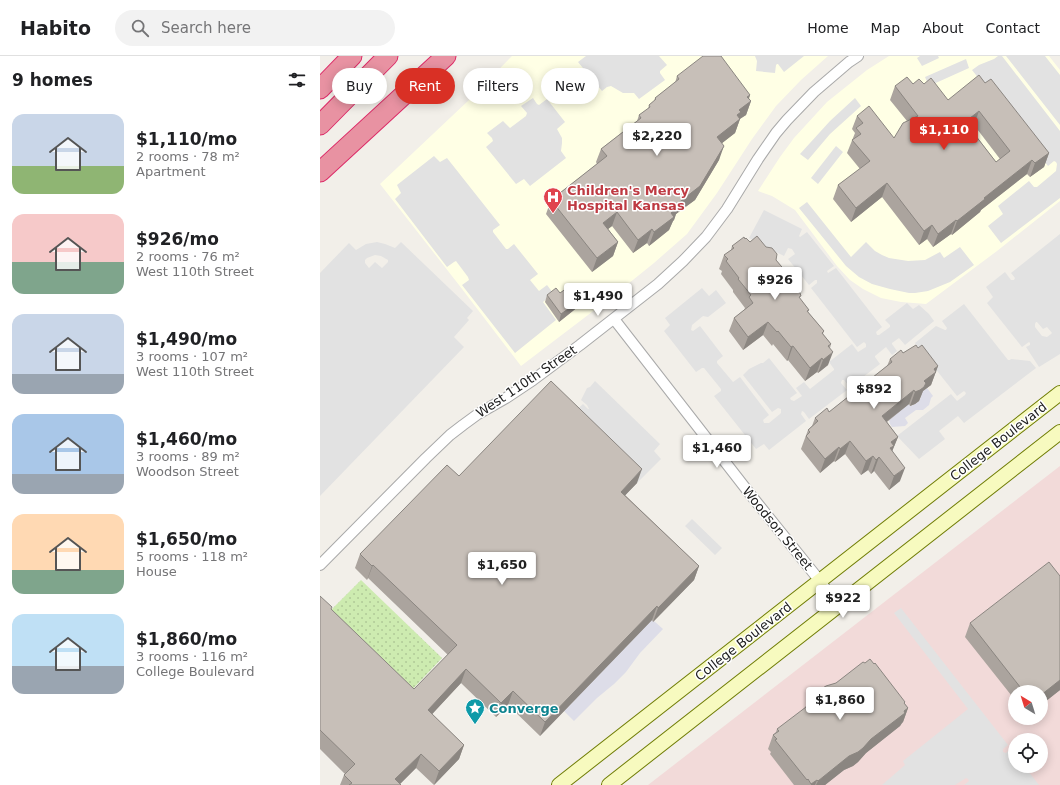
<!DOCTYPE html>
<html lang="en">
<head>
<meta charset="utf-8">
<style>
  :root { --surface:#fff; --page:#f2f2f2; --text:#202124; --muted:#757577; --line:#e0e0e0; --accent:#d93025 }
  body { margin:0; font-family:"DejaVu Sans",sans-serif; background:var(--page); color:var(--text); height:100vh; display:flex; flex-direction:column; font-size:15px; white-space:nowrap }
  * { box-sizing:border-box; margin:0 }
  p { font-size:13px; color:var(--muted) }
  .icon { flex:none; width:22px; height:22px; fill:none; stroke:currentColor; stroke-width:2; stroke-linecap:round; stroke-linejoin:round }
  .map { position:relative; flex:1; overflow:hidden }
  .panel { display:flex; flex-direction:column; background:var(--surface); width:320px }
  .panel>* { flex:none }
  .top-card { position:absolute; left:12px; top:12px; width:380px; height:36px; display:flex; gap:8px }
  .needle { width:26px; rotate:322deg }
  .controls { position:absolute; left:688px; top:629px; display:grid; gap:8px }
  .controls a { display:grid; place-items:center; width:40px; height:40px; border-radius:50%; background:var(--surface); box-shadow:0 2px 10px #0003; font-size:20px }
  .price { position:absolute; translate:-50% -34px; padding:0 9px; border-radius:4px; background:#fff; color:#222; font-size:13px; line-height:26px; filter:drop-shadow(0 1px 2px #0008) }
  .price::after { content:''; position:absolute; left:50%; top:24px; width:12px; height:9px; margin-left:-6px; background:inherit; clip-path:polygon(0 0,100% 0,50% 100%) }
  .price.active { background:var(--accent); color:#fff }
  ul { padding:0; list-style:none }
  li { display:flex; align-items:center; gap:12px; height:100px; padding:0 12px }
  li span { display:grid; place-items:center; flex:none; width:112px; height:80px; border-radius:12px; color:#555 }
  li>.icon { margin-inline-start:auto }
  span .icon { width:48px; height:48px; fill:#fffc; stroke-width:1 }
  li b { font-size:17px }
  h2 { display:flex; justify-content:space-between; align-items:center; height:48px; padding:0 12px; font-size:17px }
  .chip { padding:0 14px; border-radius:18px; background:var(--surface); box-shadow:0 2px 10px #0003; font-size:14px; line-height:36px }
  .chip.active { background:var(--accent); color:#fff }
  header { display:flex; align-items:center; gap:24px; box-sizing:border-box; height:56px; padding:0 20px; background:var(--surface); border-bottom:1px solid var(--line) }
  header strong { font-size:19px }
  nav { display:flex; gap:22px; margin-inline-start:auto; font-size:14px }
  .search { width:280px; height:36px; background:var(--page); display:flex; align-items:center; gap:10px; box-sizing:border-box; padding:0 14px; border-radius:22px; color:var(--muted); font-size:15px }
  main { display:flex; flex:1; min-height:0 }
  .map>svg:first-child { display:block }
</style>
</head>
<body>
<header>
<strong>Habito</strong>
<div class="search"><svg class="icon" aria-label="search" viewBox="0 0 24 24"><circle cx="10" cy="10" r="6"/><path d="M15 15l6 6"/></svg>Search here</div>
<nav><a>Home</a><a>Map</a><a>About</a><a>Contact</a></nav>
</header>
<main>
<section class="panel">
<h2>9 homes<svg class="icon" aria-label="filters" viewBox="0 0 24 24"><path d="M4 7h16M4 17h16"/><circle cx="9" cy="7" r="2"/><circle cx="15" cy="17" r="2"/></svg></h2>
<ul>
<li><span style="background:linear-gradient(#c9d6e8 65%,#8fb573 0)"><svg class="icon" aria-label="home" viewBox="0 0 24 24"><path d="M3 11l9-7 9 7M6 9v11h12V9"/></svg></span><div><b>$1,110/mo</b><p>2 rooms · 78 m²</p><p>Apartment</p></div></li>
<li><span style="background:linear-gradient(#f6c9c9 60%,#7fa58c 0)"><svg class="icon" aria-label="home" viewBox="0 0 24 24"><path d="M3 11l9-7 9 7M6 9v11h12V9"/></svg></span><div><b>$926/mo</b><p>2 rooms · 76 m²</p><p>West 110th Street</p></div></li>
<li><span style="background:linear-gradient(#c9d6e8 75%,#9aa5b1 0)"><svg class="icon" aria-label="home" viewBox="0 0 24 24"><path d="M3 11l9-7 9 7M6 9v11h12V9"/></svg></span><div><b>$1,490/mo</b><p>3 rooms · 107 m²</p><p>West 110th Street</p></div></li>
<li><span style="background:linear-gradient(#a9c7e8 75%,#9aa5b1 0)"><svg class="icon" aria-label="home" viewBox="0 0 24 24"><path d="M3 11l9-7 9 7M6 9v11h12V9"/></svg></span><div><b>$1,460/mo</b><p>3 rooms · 89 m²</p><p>Woodson Street</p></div></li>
<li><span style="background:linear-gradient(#ffd9b3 70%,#7fa58c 0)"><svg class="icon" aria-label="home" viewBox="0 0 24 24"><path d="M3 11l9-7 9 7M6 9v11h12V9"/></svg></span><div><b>$1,650/mo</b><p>5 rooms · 118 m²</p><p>House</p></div></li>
<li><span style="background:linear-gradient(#bfe0f5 65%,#9aa5b1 0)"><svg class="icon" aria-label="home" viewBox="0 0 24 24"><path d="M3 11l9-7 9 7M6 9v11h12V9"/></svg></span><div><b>$1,860/mo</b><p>3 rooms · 116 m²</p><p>College Boulevard</p></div></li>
</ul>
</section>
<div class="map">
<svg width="740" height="729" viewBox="0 0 740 729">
  <defs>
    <pattern id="grass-dots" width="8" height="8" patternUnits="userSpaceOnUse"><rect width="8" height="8" fill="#cdebb0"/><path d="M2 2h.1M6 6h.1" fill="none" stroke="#b0c997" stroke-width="1.8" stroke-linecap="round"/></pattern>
  </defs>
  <rect width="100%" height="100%" fill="#f2efe9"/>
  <path fill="#f2dad9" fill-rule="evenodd" d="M740,410V729H328ZM695,636H721V662H695ZM695,684H721V710H695Z"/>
  <path fill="#ffffe5" d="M192,0H508L481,24L456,50L432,83L397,137L367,178L334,207L293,240L201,310L139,229L60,128L149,44Z
    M569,0H729L740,14V145L677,195L606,248L581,246L561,242L543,233L530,224L517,210L475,154L452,140L438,135L460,101L474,82L507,46L547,14Z"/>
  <path fill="url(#grass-dots)" d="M41,524L122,602L88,638L6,559Z"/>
  <path fill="#e2e2e2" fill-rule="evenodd" d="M266,0H339L347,9L340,15V17L345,24L319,43L314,37H303L291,30L287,31L282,35L258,6Z
    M435,0H484L464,16L458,8H457L456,9L455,17L436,15L437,5Z
    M600,0H618L619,2L602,10L597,2Z
    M678,0H682L740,75V142L681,187L668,170L683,158L678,150L709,125L714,131H717L736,115L737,108L736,106L734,105L728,110L652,14L659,9L674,3Z
    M686,0H725L740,19V69Z
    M646,3L649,12L609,30L605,21Z
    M213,42L217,48L219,49L227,43L245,66L237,73L242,82V87L241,95L246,102L210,130L204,123L196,128L166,91L173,85L172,82L167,77L183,65L190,72L206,60L207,57L201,50Z
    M535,42L541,50L510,78L488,104L480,98L510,65Z
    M516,90L523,96L498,128L491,122Z
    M114,100L120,106L127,102L180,169L173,174V176L186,193H188L194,188L218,218L210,224L219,235L227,229L233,237L223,246L236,264L195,297L142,229L149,224L148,221L136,205L134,206L127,211L75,143L81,137L77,129Z
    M487,146L531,201L546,186L555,195L562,199L569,202L588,205L605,204L620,196L624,202L640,191L654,209L630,226L608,235L595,237H589L570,233L552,228L539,221L526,210L479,152Z
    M444,154L482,173L479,180L480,181L487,176L514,210L507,215L508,217L516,212L562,271L556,276L557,279H559L570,271V269L565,264L587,247L593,253L599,249L609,258L614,265L585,289L579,282L572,287V288L577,295L572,299L566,291L555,300V301L560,308L530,331L524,324H522L521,327L527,334L489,363L484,356L482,355L481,358L486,365L449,394L444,388L436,393L394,340L401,335V333L384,312H382L376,316L344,275L350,269L345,262L382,232L389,240L396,234L406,247L388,261L383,260L372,269L371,274L373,275L380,270L403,300L397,305V307L413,326L420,321L449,359L443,364L444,367H449L460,358L461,357V353L458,352L452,356L423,319L429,313L441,307H443L449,302L477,337L470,342L471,344L474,345L482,340L476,332L484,326L490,333L514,314V313L509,306L532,288L538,296L546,291V288L544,286L537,291L491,232L497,227V224H495L489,229L468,203L475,198L472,193L468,192L464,200L429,182Z
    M740,178V298L719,311L706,291L710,289V287L709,286L702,291L667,247L673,241L666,231L685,216L691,224H694L695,222L691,217ZM716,266H717L723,273L727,271L732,277L731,278L727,281L722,280L715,271V268Z
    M57,186L65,188L75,192L81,186L153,255L147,262L149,264L134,281L144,291L0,440V217L29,187L36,194L46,188ZM55,199L61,200L68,204V206L62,212L55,206L49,212L45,207V204L47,202Z
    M644,248L688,304H690L691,303L710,305L716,312L644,367L638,360L619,375L625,383L599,403L577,380L631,338L637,345L645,339L646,337L644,335L637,340L595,287L616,270L625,274H626L627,272L622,265Z
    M275,325L340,388L334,395L341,403L317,427L249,361L263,348L268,353H269L267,349L261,344L267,332L270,331Z
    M372,463L402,492L395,499L365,470Z
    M581,552L688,689L683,693V696L686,697L691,692L695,698V710H704L719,729H644L649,725L648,723L646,722L635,729H562L585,709L583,705L648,653L574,557Z"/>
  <path fill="#dddde8" d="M607,332L613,340L611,342L609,349L603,354H596L585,362L588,367L585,370L572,371L570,368L569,364L588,347L591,350L595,348L599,345L601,341L599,338Z
    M332,564L334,565L343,573L320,597L306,616L294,628L277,642L254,665L244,655Z"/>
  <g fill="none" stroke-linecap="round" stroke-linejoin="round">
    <defs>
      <path id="street" d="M294,263L430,438L500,525L518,550
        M0,509L106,402L130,379L143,369L158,358L186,342L213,324L260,289L338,228L363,205L386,181L407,153L438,103L456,77L467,64L494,36L529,6L538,0"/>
      <path id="secondary" d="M239,729L740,337
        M289,729L740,376"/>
      <path id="highway" d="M0,33L32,0
        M0,69L68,0
        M0,116L126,0"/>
    </defs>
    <use href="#street" stroke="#a9a9a9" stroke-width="12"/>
    <use href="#secondary" stroke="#707d05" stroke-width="16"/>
    <use href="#highway" stroke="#dc2a67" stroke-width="21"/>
    <use href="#street" stroke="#fff" stroke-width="10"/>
    <use href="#secondary" stroke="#f7fabf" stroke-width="14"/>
    <use href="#highway" stroke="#e892a2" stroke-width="19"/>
  </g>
  <path fill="#aba49e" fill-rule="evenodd" d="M357,20L430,39L429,42L431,45L426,59L420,63L415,77L402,87L399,104L375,144L356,158L354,164L353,165L349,174L329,190L327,187L313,197L292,170L288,173L298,186L293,200L272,216L226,158L231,144L277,108L276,106L281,93L317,65L319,59L328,53L329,49L334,45L335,42L355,27Z
    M665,27L729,97L724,111L710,121L707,118L661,154L660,156L632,179L631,178L613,191L607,183L599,189L562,141L531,166L513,143L518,129L540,113L527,97L535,77L532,73L537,60L574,82L587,65L570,44L575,30L593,28H604L628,44ZM654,69L680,103L676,106L650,72Z
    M425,183L456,204L467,217L466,219L480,243L489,254L488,256L504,275L503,278L511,288L510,292L508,309L498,317L497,316L485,325L468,304L467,305L453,288L452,290L443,279L423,294L409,275L414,262L424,254L425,252L413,236V234L401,218L402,215L399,213L404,199L411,194L412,190Z
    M240,237L259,250L239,266L225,246L227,239Z
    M598,292L618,310L611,329L603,335L599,345L595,348L590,350L589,348L567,366L578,381L572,395L580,425L569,434L554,415L551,418L548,414L541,419L525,398L515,406L514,405L500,417L481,393L488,374L492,370L495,362L509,356L567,310L570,303L583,297Z
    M139,420L317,427L305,439L379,510L374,524L333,566L332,564L220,680L188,649L176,661L141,627L112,658L144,689L139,703L114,729L96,712L80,728L81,729H20L24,719L25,718L0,693V540L11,553L94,633L128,599L48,522L47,524L35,512L40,498Z
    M740,520V634L721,649V636H695V644L645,581L650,567Z
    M585,648L588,652L583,666L582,667L580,670L546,697L538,706L533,710L524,714L505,729H474L450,698L451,696L448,693L453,679L456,676L457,673Z"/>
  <path fill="#8b8681" d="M430,39L427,48L431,45L426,59L418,64L420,63L415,77L392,95L397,81L419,54L427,41Z
    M659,55L654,69L640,80L645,66Z
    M404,90L399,104L375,144L356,158L354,164L353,165L349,174L329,190L334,176L351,157L357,148Z
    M729,97L724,111L710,121L715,107Z
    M712,104L707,118L661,154L660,156L632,179L637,165L664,142Z
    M567,127L562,141L531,166L536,152Z
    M297,156L292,170L278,181L283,167Z
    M636,164L631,178L613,191L618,178Z
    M612,169L607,183L599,189L604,175Z
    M332,173L327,187L313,197L318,184Z
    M298,186L293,200L272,216L277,202Z
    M262,243L259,250L239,266L241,258Z
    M448,266L443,279L423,294L428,281Z
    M473,290L468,304L467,305L471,291Z
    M513,296L508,309L498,317L503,304Z
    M502,302L497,316L485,325L490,312Z
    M618,310L611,329L603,335L599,345L595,348L590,350L595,336L614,313Z
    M594,334L589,348L557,373L562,360Z
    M578,381L569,403L571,386Z
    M530,385L525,398L515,406L520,393Z
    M519,391L514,405L500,417L505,403Z
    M553,400L548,414L541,419L546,405Z
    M559,401L554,415L551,418L556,404Z
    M585,412L580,425L569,434L574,420Z
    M322,413L317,427L296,449L301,436Z
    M53,509L48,522L47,524L52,510Z
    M379,510L374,524L333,566L338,552Z
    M337,550L332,564L220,680L225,666Z
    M146,613L141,627L103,668L108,654Z
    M740,624V634L721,649V639Z
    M193,635L188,649L176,661L181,647Z
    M588,652L583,666L582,667L580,670L546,697L538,706L533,710L524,714L505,729H496L498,725L529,700L551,683Z
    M144,689L139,703L114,729L119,715Z
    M101,698L96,712L79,729L75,723Z
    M497,724L495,729H491V728Z"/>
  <path fill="#c7bfb8" stroke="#8b8681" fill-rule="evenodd" d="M383,0H401L430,39L427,41L431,45L419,54L421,56L417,59L420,63L397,81L404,90L380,130L357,148L359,150L351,157L354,161L334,176L332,173L318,184L297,156L283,167L298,186L277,202L231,144L287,100L281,93L321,62L319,59L330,51L329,49L336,43L335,42L359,23L357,20Z
    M659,19L665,27L671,23L729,97L715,107L712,104L664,142L665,143L637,165L636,164L618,178L612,169L604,175L567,127L536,152L518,129L550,105L532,84L541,78L536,72L543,67L537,60L549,50L574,82L583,67L598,60L575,30L587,21L593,28L599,23L604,28L611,22L628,44ZM659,55L690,95L676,106L645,66Z
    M437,180L446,191L452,192L457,198L456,204L467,217L465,218L480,237L481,240L479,241L489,254L487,255L504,275L502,277L511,288L508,290L513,296L503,304L502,302L490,312L473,290L471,291L458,275L457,276L448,266L428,281L414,262L433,247L429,241L431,239L418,223L419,222L406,205L408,203L404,199L414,192L412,190L424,181L425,183L426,182L430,186Z
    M251,229L262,243L241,258L227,239L236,232L240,237Z
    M596,289L598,292L602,289L618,310L614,313L616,316L604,325L606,327L604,331L600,334L595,336L594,334L562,360L578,381L571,386L574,390L570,392L585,412L574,420L559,401L556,404L553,400L546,405L530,385L520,393L519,391L505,403L486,380L490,376L488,374L498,365L495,362L507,352L509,356L572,306L570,303L581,294L583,297Z
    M231,325L322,413L301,436L379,510L338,552L337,550L225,666L193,635L181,647L146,613L108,654L144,689L119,715L101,698L75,723L81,729H29L32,727L24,719L35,708L0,674V540L12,551L11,553L94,633L137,589L53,509L52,510L40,498L127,409L139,420Z
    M729,506L740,520V624L721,639V636H704L650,567Z
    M550,603L554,608L555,607L585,646L584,647L588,652L584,655L585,657L551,683L543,692L538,696L529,700L498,725L497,724L491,728L488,723L487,724L455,684L457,683L453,679L459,675L457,673L486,651L488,646L498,635L506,630L516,627L543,606L545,607Z"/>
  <defs>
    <symbol id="hospital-pin" viewBox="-11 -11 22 30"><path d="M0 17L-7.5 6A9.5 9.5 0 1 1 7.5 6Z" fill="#e0444e" stroke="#fff"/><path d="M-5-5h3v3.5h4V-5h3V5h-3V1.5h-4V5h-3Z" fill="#fff"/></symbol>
    <symbol id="sight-pin" viewBox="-11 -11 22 30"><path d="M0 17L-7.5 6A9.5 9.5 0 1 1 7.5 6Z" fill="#0f9aa8" stroke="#fff"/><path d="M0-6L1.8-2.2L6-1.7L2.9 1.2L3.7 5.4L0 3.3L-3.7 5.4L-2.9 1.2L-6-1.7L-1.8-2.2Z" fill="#fff"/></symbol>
  </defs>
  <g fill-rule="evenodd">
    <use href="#hospital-pin" x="222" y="130" width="22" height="30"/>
    <use href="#sight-pin" x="144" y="641" width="22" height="30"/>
  </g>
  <g text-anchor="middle" stroke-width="3" stroke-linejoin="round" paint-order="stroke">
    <g font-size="13" font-weight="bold" fill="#be3a42" stroke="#fff" text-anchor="start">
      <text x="247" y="139">Children's Mercy<tspan x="247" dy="15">Hospital Kansas</tspan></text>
    </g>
    <g font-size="13" fill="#222" stroke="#fff">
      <text transform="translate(206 325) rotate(-34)" y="5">West 110th Street</text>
      <text transform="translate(678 385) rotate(-38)" y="5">College Boulevard</text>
      <text transform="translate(458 472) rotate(51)" y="5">Woodson Street</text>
      <text transform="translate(423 585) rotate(-38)" y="5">College Boulevard</text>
    </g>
    <g font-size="13" font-weight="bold" fill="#0d838f" stroke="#fff" text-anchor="start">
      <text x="169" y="657">Converge</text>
    </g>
  </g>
</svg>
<div class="controls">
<a><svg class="needle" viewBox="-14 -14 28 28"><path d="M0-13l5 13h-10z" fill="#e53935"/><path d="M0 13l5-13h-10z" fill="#757577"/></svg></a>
<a><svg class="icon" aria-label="locate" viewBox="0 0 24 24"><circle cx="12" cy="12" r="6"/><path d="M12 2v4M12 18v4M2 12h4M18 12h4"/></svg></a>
</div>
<b class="price active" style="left:624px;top:95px">$1,110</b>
<b class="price" style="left:337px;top:101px">$2,220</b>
<b class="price" style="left:455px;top:245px">$926</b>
<b class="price" style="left:278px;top:261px">$1,490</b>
<b class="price" style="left:554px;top:354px">$892</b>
<b class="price" style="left:397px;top:413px">$1,460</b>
<b class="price" style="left:182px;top:530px">$1,650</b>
<b class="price" style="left:523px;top:563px">$922</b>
<b class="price" style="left:520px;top:665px">$1,860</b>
<div class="top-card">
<a class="chip">Buy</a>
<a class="chip active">Rent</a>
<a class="chip">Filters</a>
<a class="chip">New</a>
</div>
</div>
</main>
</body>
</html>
